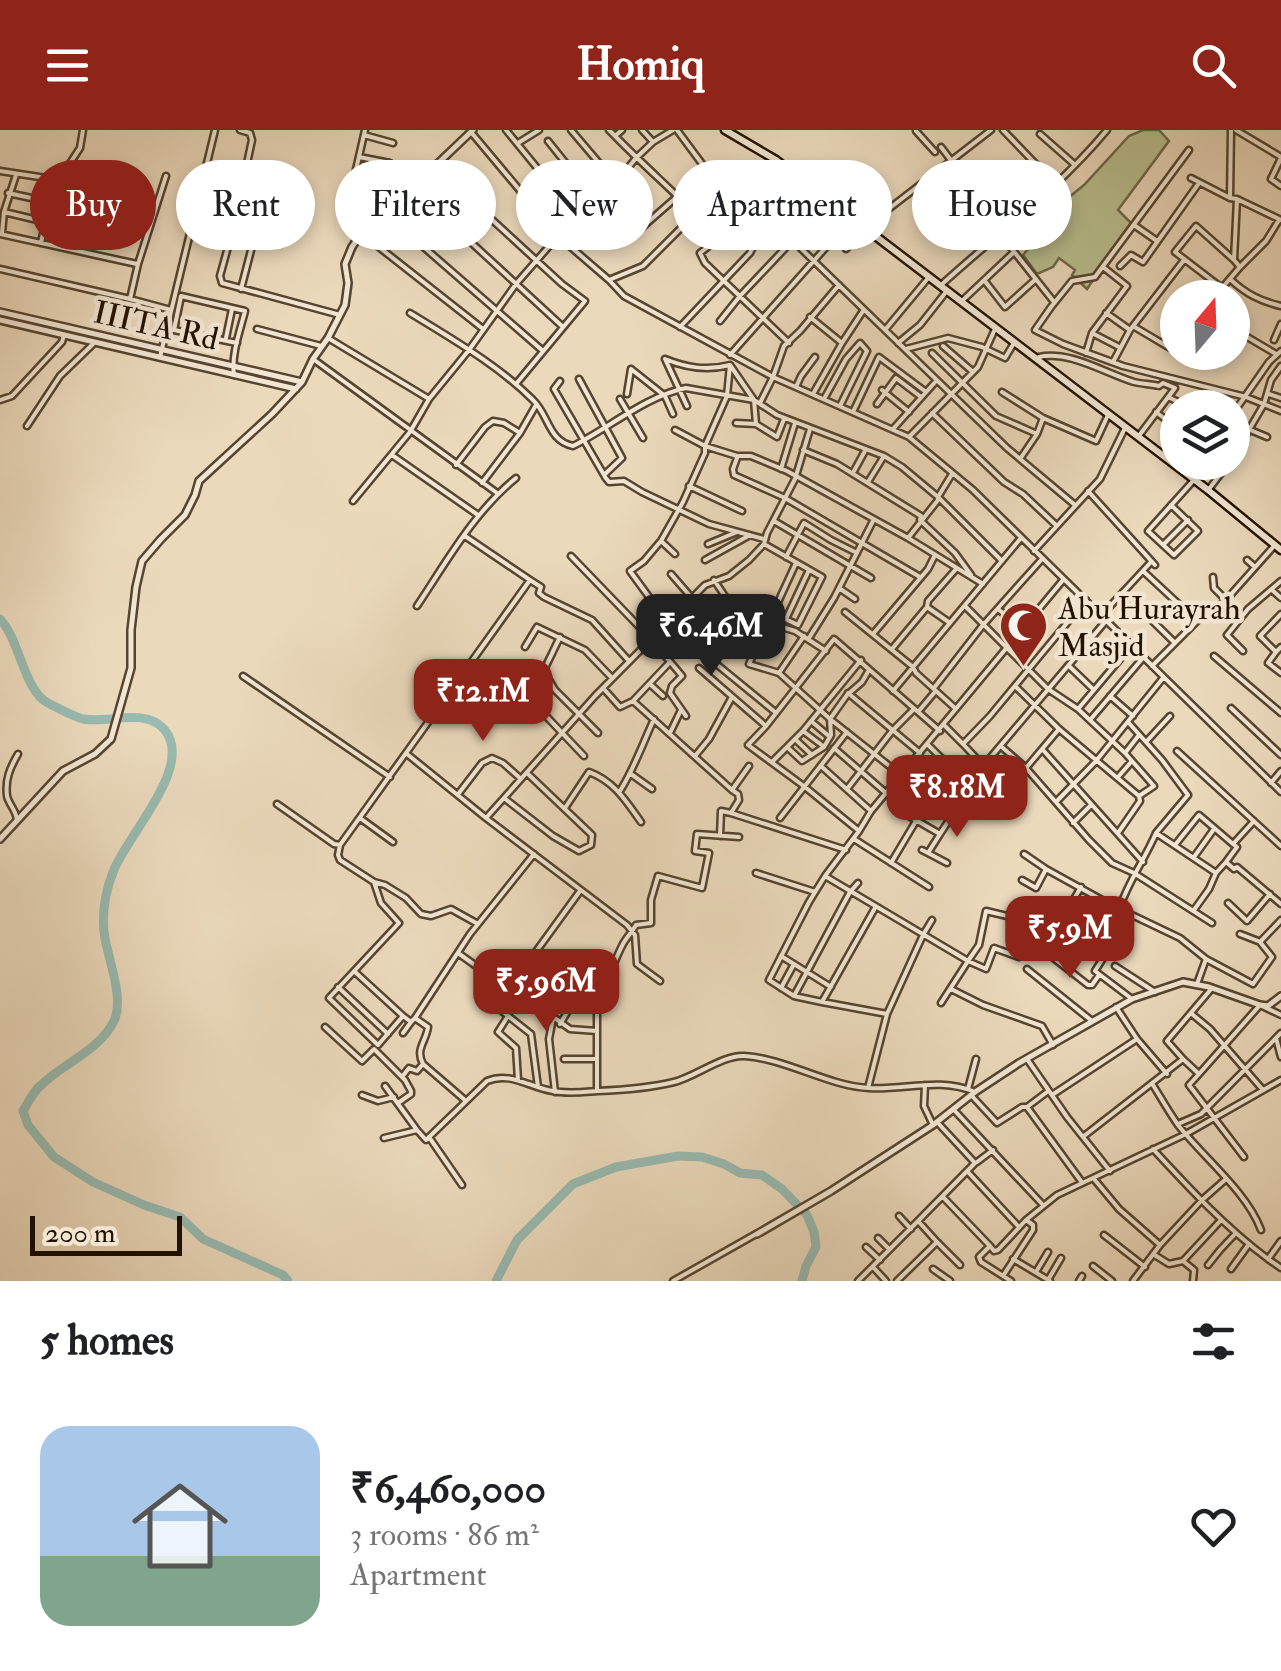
<!DOCTYPE html>
<html lang="en">
<head>
<meta charset="utf-8">
<style>
  :root { --surface:#fff; --page:#f2f2f2; --text:#202124; --muted:#757577; --line:#e0e0e0; --accent:#8f2418 }
  body { margin:0; font-family:"IM FELL Double Pica",serif; background:var(--page); color:var(--text); height:100vh; display:flex; flex-direction:column; font-size:38px; white-space:nowrap }
  * { box-sizing:border-box; margin:0 }
  p { font-size:32px; color:var(--muted) }
  .icon { flex:none; width:55px; height:55px; fill:none; stroke:currentColor; stroke-width:2; stroke-linecap:round; stroke-linejoin:round }
  .map { position:relative; height:1151px; overflow:hidden }
  .details { display:flex; flex-direction:column; background:var(--surface); flex:1 }
  .details>* { flex:none }
  .guide { position:absolute; left:30px; top:30px; width:1222px; height:90px; display:flex; gap:20px }
  .needle { width:65px; rotate:19deg }
  .buttons { position:absolute; left:1160px; top:150px; display:grid; gap:20px }
  .buttons a { display:grid; place-items:center; width:90px; height:90px; border-radius:50%; background:var(--surface); box-shadow:0 5px 15px #0003; font-size:50px }
  .scale { position:absolute; left:30px; bottom:25px; width:152px; box-sizing:border-box; padding-left:10px; border:5px solid #231200; border-top:0; font-size:28px; line-height:35px; white-space:nowrap; color:#231200; -webkit-text-stroke:8px #f2e6d3; paint-order:stroke }
  .price { position:absolute; translate:-50% -85px; padding:0 22px; border-radius:20px; background:var(--accent); color:#fff; font-size:32px; line-height:65px; filter:drop-shadow(0 2px 5px #0008) }
  .price::after { content:''; position:absolute; left:50%; top:60px; width:30px; height:22px; margin-left:-15px; background:inherit; clip-path:polygon(0 0,100% 0,50% 100%) }
  .price.on { background:#222; color:#fff }
  ul { padding:0; list-style:none }
  li { display:flex; align-items:center; gap:30px; height:250px; padding:0 40px }
  li+li { border-top:2px solid var(--line) }
  li span { display:grid; place-items:center; flex:none; width:280px; height:200px; border-radius:30px; color:#555 }
  li>.icon { margin-inline-start:auto }
  span .icon { width:120px; height:120px; fill:#fffc; stroke-width:1 }
  li b { font-size:42px }
  h2 { display:flex; justify-content:space-between; align-items:center; height:120px; padding:0 40px; font-size:42px }
  .tag { padding:0 35px; border-radius:45px; background:var(--surface); box-shadow:0 5px 15px #0003; font-size:35px; line-height:90px }
  .tag.on { background:var(--accent); color:#fff }
  header { display:flex; justify-content:space-between; align-items:center; height:130px; padding:0 40px; background:var(--accent); color:#fff; font-size:45px; font-weight:700 }
  .map>svg:first-child { display:block }
</style>
</head>
<body>
<header><svg class="icon" aria-label="menu" viewBox="0 0 24 24"><path d="M4 6h16M4 12h16M4 18h16"/></svg>Homiq<svg class="icon" aria-label="search" viewBox="0 0 24 24"><circle cx="10" cy="10" r="6"/><path d="M15 15l6 6"/></svg></header>
<div class="map">
<svg width="1281" height="1151" viewBox="0 0 1281 1151">
  <rect width="100%" height="100%" fill="#ebd9bc"/>
  <filter id="stains"><feTurbulence type="fractalNoise" baseFrequency=".002" numOctaves="4"/><feColorMatrix values="0 0 0 0 .2 0 0 0 0 .09 0 0 0 0 .02 0 0 0 .5 -.17"/></filter>
  <radialGradient id="worn" r=".72"><stop offset=".6" stop-color="#630" stop-opacity="0"/><stop offset="1" stop-color="#630" stop-opacity=".3"/></radialGradient>
  <path fill="#b9bf8f" stroke="#6e6848" stroke-width="2.5" d="M1143,0H1159L1169,11L1118,80L1131,93L1087,159L1072,145L1075,140L1059,128L1053,137L1037,144L1023,125L1029,118L1022,108L1014,115L1008,107L1018,97L1030,99L1084,55L1129,6Z"/>
  <g fill="none" stroke-linecap="round" stroke-linejoin="round">
    <path stroke="#98bab0" stroke-width="9" d="M0,489C20,510 24,561 48,573C58,578 72,586 83,589C108,594 144,577 164,599C196,636 126,706 113,742C106,760 102,782 104,802C107,827 125,868 114,891C99,921 63,933 40,956C33,962 28,973 23,981L28,995L54,1027L93,1052L144,1075L180,1087L203,1109L283,1145L288,1151
      M496,1151L517,1110L573,1054L616,1037L678,1026L702,1027L724,1034L740,1043L762,1045L782,1059L807,1085L814,1102L816,1117L806,1136L802,1151"/>
    <defs>
      <path id="minor" d="M240,0L250,3L252,10L234,95L220,146L222,153L340,185
        M506,0L578,88
        M571,0L616,53
        M609,0L615,6L622,0
        M642,0L653,12
        M677,0L714,50L723,43L1007,318L1075,375
        M1003,0L1054,53
        M1236,0L1281,27
        M916,1L935,22
        M471,2L558,106L609,150L624,166L773,247L909,307L973,360L1281,662
        M1040,4L1074,34
        M364,5L393,13
        M615,6C649,41 686,72 719,108L753,103L769,107L836,76
        M548,11L596,71
        M518,13L539,0
        M941,17L950,29
        M1189,20L1095,147L1072,151L1051,177L1035,200L1063,214L1123,236L1246,267L1281,281
        M359,27L390,33
        M1281,28L1271,49L1281,56
        M431,40L471,83L480,88L488,86L562,154L585,171L516,254
        M0,41L59,50L80,18L83,0
        M166,46L138,134L130,169L171,180
        M1191,48L1230,68L1237,69L1281,90
        M412,58L563,197
        M8,63L50,72
        M965,64L1000,104L1054,172
        M350,66L365,0
        M714,68L747,104
        M1230,68L1231,0
        M1237,69L1234,130L1196,96L1175,122L1222,158L1240,137
        M4,82L46,92
        M196,82L256,101L241,159
        M1134,95L1157,111
        M2,103L4,82L16,45
        M361,103L483,199
        M0,104L137,134
        M411,106L543,221
        M630,108L679,65
        M718,109L700,123L705,133L789,213
        M41,113L54,51
        M846,119L864,98L991,0
        M1234,130L1240,137L1266,111L1279,90
        M1120,136L1131,125L1143,132L1199,53
        M0,139L130,169
        M1230,149C1246,164 1260,171 1281,176
        M609,150L643,136L696,83L732,52
        M984,150L1005,177L1036,149
        M940,156C996,105 1059,58 1107,0
        M963,170L1014,122
        M410,183C452,209 498,235 533,270C549,285 548,311 573,316C609,298 646,266 686,258L754,270L777,285L884,326L902,337L938,367L1002,431
        M1106,183L1130,200
        M810,187L842,213L863,181
        M720,191L740,166L792,111
        M1133,196L1170,218L1178,209
        M680,197L750,123L758,107
        M1232,198L1276,224
        M257,199L321,216
        M885,200L929,147
        M1092,203L1119,217
        M226,208L232,179
        M328,208L429,269
        M1274,210L1281,194
        M898,213L920,195L946,162
        M943,216L973,242
        M906,219L948,208L982,217L1005,228L1014,213
        M932,223L996,286L1037,304
        M1086,223L1092,203L1127,156L1103,137
        M730,225L852,88
        M160,227L215,0
        M1039,227C1069,220 1105,243 1134,252C1142,254 1151,254 1159,256L1163,253L1175,258L1138,307
        M313,229L497,363
        M665,229C687,238 707,241 730,235L754,270L756,294
        M666,231L687,276
        M1113,232L1130,200L1184,130
        M631,239L665,266L673,284
        M234,245C231,225 240,201 245,181L181,166L174,200L237,213
        M560,251L554,259L604,345L622,328L579,249
        M796,257L801,246L815,227
        M882,260L909,282
        M1002,262L1043,288
        M627,264L631,239
        M813,264L842,213
        M1269,264L1281,268
        M1168,267L1191,278
        M620,269L643,308
        M824,269L846,229L860,213L867,221L840,276
        M0,270L12,266L62,212L64,205
        M760,273L773,247L784,216L800,201L839,155
        M877,274L896,248L921,267
        M1211,278L1217,269V260
        M853,282L879,227L926,262
        M1156,282L1178,299
        M932,283L1004,352L1023,364L1057,396
        M1232,285L1269,232L1281,221
        M736,293L756,294L777,307L784,289
        M27,296L60,246L93,214
        M893,299L937,250
        M1248,299L1267,307
        M675,300L705,316L737,326H751L787,341L908,408L983,454
        M909,307L978,237L995,199
        M803,320L837,334L921,386L920,390L955,423L971,445
        M1232,320L1236,322L1264,274L1271,250L1281,236
        M392,325L478,385
        M737,328L733,339L734,345L785,368L920,447
        M1020,329L1037,304L1043,288L1096,311L1108,285
        M456,335L485,297L493,291L504,293L520,303
        M781,339L795,293
        M854,341L866,319
        M605,347L609,352L624,351L642,362L709,394L764,409
        M868,352L884,326
        M482,353L520,303L536,275
        M689,356L742,381
        M1209,359L1225,338L1219,332
        M1088,361L1155,435
        M353,371L410,302L429,269L469,220L516,154L558,106L616,53L636,28L653,12L673,0
        M1171,375L1198,401L1174,425L1148,401L1193,351
        M774,391L871,448
        M465,406L530,450L467,538
        M908,408L938,370V367L952,344
        M660,412L644,431L630,441L668,493
        M708,414L737,402
        M764,414L822,447L798,495L773,483L796,433
        M1163,415L1188,390
        M1034,421L1100,349L1125,298
        M675,424L661,411L683,372L705,323V316L727,266L730,235
        M571,426L651,509L682,546L672,556L670,563L686,586
        M786,427L804,393L831,410L857,423
        M705,430L750,405
        M1247,430L1255,437
        M671,444L691,467
        M1213,447L1214,458L1226,470
        M530,450L541,457L539,463L544,467L592,490L629,531
        M714,450L735,481L747,491L766,497L775,495L795,501L826,521
        M839,458L855,469
        M1272,460L1281,468
        M1123,462L1175,513L1197,491L1143,441
        M1086,470L990,586L963,614L977,629L985,634L1105,492
        M750,471L771,483
        M417,476C447,431 474,382 516,348
        M965,476L1048,559L1078,579
        M927,477L950,493
        M998,479L1021,498
        M845,482L913,537L916,543L956,579
        M1281,484L1260,506L1276,522L1281,517
        M1101,486L1151,432
        M1205,487L1226,470L1275,415
        M786,489L809,440
        M670,490L693,515L775,582
        M765,499L749,534L779,543
        M873,504L928,439L935,425
        M804,506L779,543L830,589L902,646
        M560,507C549,529 542,547 528,567L584,626
        M809,508L834,468L874,389
        M525,517L537,497L585,520L612,548
        M892,519L927,477L928,471L957,438
        M1243,521L1227,505L1248,479L1281,451
        M1276,522L1268,533L1281,543
        M1214,526L1281,583
        M861,530L803,601L787,617L802,631L824,617L831,605L830,589L847,565L862,552L869,540
        M1069,536L1094,560
        M1152,536L1175,513
        M699,538L766,596
        M545,543L555,560L598,603
        M243,546L390,647
        M650,554L663,566
        M1015,556L1059,599L1026,638L1089,710L1112,733L1134,743L1212,793
        M603,558L620,577L633,571L732,660
        M934,558L983,495L1042,429
        M893,561L1021,408
        M848,563L920,623
        M1110,566L1133,586
        M633,571L670,532
        M1231,578L1281,625
        M918,582L934,563
        M1090,590L1142,529
        M811,591L830,607
        M1128,592L1162,630L1188,665L1156,703
        M945,596L963,614
        M1059,599L1139,666
        M803,601L823,616
        M670,603L681,580
        M795,609L812,625
        M1146,612L1170,586
        M928,615L970,656L988,662
        M834,618L887,664
        M1003,618L1026,638
        M1043,620L1143,732
        M1177,621L1281,716
        M1125,623L1078,579L1131,516
        M407,624L486,688L627,795L635,805L637,834L660,851
        M695,626L709,609L732,567
        M772,632L786,618
        M913,632L958,678
        M749,636L732,660L738,664L739,670L731,683L846,720
        M822,637L871,681
        M631,644L652,659
        M1118,647L1132,631L1125,623L1139,605
        M898,650L918,668
        M1271,653L1281,641
        M847,659L892,601L914,579
        M620,661C634,639 643,613 654,589
        M459,663L482,633L492,628L503,633L521,649
        M504,668L553,706L579,721L591,715L592,705L527,643
        M1056,672L1096,631L1163,548
        M277,674L334,714L340,715L467,538L495,559
        M565,678L589,642C614,651 626,671 641,692
        M895,678L940,704C957,680 968,657 977,629
        M360,688L393,712
        M486,688L595,566L705,455L729,446L749,430L764,414L767,403L795,349L810,299
        M780,688L847,602
        M17,690C16,680 9,675 7,666C5,649 10,638 18,624
        M1073,693L1091,675
        M859,701L805,657L748,615L766,596L834,509L940,601
        M1118,703L1140,671L1139,666L1154,656L1132,631
        M720,706L721,681L731,683
        M854,709L929,757
        M340,715L338,725L340,730L374,752L381,773L399,793L329,868L378,915L403,886
        M1175,715L1199,685L1233,714L1254,691
        M922,720L928,723L940,704
        M928,723L947,733
        M1024,724L1046,739L1111,775L1180,808L1206,829L1253,854L1272,827L1260,812L1281,790
        M1194,727L1214,699
        M1226,732L1237,717L1233,714
        M891,733L916,691
        M756,743L815,762
        M825,746L968,831L979,815L986,781L1020,789L1039,773L1063,788L1081,757
        M1022,750L1036,758L1046,739
        M374,752L385,755L406,768L421,784L431,786L451,779L478,794
        M858,753L850,762L794,866L769,850L809,772L825,746L859,701L871,681L1063,450
        M1228,773L1247,791L1270,764
        M1120,777C1129,750 1145,729 1156,703L1216,743L1226,732L1234,739L1237,737L1281,774
        M1194,780L1209,759L1216,743
        M1096,795L1115,809L1095,841L1132,869
        M1240,804L1258,811
        M1086,808L1107,821
        M1080,817L1111,775
        M458,823L510,860
        M781,826L831,857
        M527,834L498,878L531,904L538,957
        M1115,836L1155,862
        M1027,839L1092,891
        M354,841L403,886L411,892L415,888L428,897C426,912 415,919 423,934L466,971
        M1197,854L1206,829
        M338,857L388,904
        M512,857L570,899L597,901
        M781,858L794,834
        M951,859L983,875L1042,896L1053,915
        M794,866L822,872
        M941,873L968,831L986,839L994,818L1019,827L1029,813L1033,812L1088,855H1092L1099,845
        M1116,877L1137,909L1167,944
        M887,884L923,805L932,790
        M1192,884L1210,899L1263,960
        M508,886L498,902L516,918L518,950
        M415,888L470,804L534,724
        M553,888L549,909L555,962
        M560,894L574,871L527,834L580,761
        M325,897L362,931L373,920
        M403,903L411,892
        M1276,908L1281,927
        M374,919L405,950L411,961V964L398,973
        M564,929H597
        M1027,929L1067,987L1110,1041
        M1183,929L1199,944L1260,875L1281,885
        M1199,944L1189,955L1244,1027
        M402,947L409,938L417,941L423,934
        M925,955L924,976L933,995
        M1153,955C1161,968 1169,982 1178,995C1203,1027 1247,1062 1261,1100
        M385,956L417,1000
        M868,958L887,884L822,872L875,778
        M968,959L976,929
        M597,961V859C611,847 614,831 622,816C625,809 632,802 636,795L651,793V770L658,746L702,758L709,723L695,721L697,704L739,707
        M362,965L378,971L394,967
        M971,965L997,993L1022,977H1027L1081,1051
        M1052,965L1137,909
        M1027,977L1047,962
        M954,980L1043,1075
        M1178,994L1201,984L1281,903
        M1084,1006L1183,929L1167,911L1212,858
        M429,1007L462,1055
        M384,1008L417,1000L426,1010L487,951C511,941 530,958 553,961C568,964 583,962 598,961C623,960 649,958 674,952C695,947 724,924 745,926C787,929 828,956 869,958C906,960 940,947 975,962
        M1153,1019C1189,1058 1225,1097 1268,1129L1281,1111
        M977,1032L993,1020
        M967,1041L1018,1096
        M1094,1049L1119,1079L1160,1115
        M943,1067L990,1116
        M899,1086L911,1099
        M1104,1105L1145,1137
        M878,1108L889,1119
        M937,1112L960,1135
        M866,1117L880,1130
        M1153,1124L1169,1134L1183,1131
        M1013,1129L1050,1151
        M1268,1129L1281,1138
        M1208,1135L1220,1120L1236,1103
        M1093,1136L1112,1151
        M873,1137L886,1151
        M933,1139L950,1151
        M1231,1139L1249,1114
        M1036,1142L1048,1122
        M1003,1146L1033,1100V1095L1026,1090
        M1048,1150L1061,1128
        M673,1151L756,1104
        M858,1151L918,1091
        M897,1151L937,1112L918,1091L975,1033L937,992
        M1011,1151L981,1132L979,1127L990,1116L994,1121L998,1120L1026,1090L1057,1065L1186,1004L1281,950
        M1079,1151L1082,1146
        M1133,1151L1160,1115L1201,1071L1226,1049
        M1193,1151L1194,1140L1183,1131L1221,1090"/>
      <path id="tertiary" d="M0,182L302,252
        M0,190L296,259
        M0,709L63,641L95,624L111,609L131,538V500L136,457L142,431L161,409L185,385L195,365L199,351L272,284L302,252L313,229L328,208L345,175L348,153L345,134L352,117L364,99L431,40L473,0
        M757,1104L831,1061L933,995L975,962L1019,933L1132,869L1183,852L1209,857L1260,875L1268,876L1281,866"/>
      <path id="secondary" d="M725,0L776,30L1208,360L1281,420"/>
    </defs>
    <use href="#minor" stroke="#55442f" stroke-width="9"/>
    <use href="#tertiary" stroke="#55442f" stroke-width="10"/>
    <use href="#secondary" stroke="#231200" stroke-width="11"/>
    <use href="#minor" stroke="#f2e6d3" stroke-width="4"/>
    <use href="#tertiary" stroke="#f2e6d3" stroke-width="5"/>
    <use href="#secondary" stroke="#f2e6d3" stroke-width="6"/>
  </g>
  <defs>
    <symbol id="mosque-pin" viewBox="-11 -11 22 30"><path d="M0 17L-7.5 6A9.5 9.5 0 1 1 7.5 6Z" fill="#8f2418" stroke="#f2e6d3"/><path d="M3.5-4.9A6 6 0 1 0 3.5 4.9A5 5 0 1 1 3.5-4.9Z" fill="#fff"/></symbol>
  </defs>
  <g fill-rule="evenodd">
    <use href="#mosque-pin" x="996" y="468" width="55" height="75"/>
  </g>
  <g text-anchor="middle" stroke-width="9" stroke-linejoin="round" paint-order="stroke">
    <g font-size="32" fill="#231200" stroke="#f2e6d3">
      <text transform="translate(156 195) rotate(13)" y="11">IIITA Rd</text>
    </g>
    <g font-size="32" fill="#231200" stroke="#f2e6d3" text-anchor="start">
      <text x="1058" y="489">Abu Hurayrah<tspan x="1058" dy="37">Masjid</tspan></text>
    </g>
  </g>
  <rect width="100%" height="100%" filter="url(#stains)"/>
  <rect width="100%" height="100%" fill="url(#worn)"/>
</svg>
<div class="buttons">
<a><svg class="needle" viewBox="-14 -14 28 28"><path d="M0-13l5 13h-10z" fill="#e53935"/><path d="M0 13l5-13h-10z" fill="#757577"/></svg></a>
<a><svg class="icon" aria-label="layers" viewBox="0 0 24 24"><path d="M12 4l9 5-9 5-9-5zM3 14l9 5 9-5"/></svg></a>
</div>
<div class="scale">200 m</div>
<b class="price on" style="left:711px;top:549px">₹6.46M</b>
<b class="price" style="left:483px;top:614px">₹12.1M</b>
<b class="price" style="left:957px;top:710px">₹8.18M</b>
<b class="price" style="left:1070px;top:851px">₹5.9M</b>
<b class="price" style="left:546px;top:904px">₹5.96M</b>
<div class="guide">
<a class="tag on">Buy</a>
<a class="tag">Rent</a>
<a class="tag">Filters</a>
<a class="tag">New</a>
<a class="tag">Apartment</a>
<a class="tag">House</a>
</div>
</div>
<section class="details">
<h2>5 homes<svg class="icon" aria-label="filters" viewBox="0 0 24 24"><path d="M4 7h16M4 17h16"/><circle cx="9" cy="7" r="2"/><circle cx="15" cy="17" r="2"/></svg></h2>
<ul>
<li><span style="background:linear-gradient(#a9c7e8 65%,#7fa58c 0)"><svg class="icon" aria-label="home" viewBox="0 0 24 24"><path d="M3 11l9-7 9 7M6 9v11h12V9"/></svg></span><div><b>₹6,460,000</b><p>3 rooms · 86 m²</p><p>Apartment</p></div><svg class="icon" aria-label="heart" viewBox="0 0 24 24"><path d="M12 20l-8-8c-3-5 5-10 8-4 3-6 11-1 8 4z"/></svg></li>
</ul>
</section>
</body>
</html>
